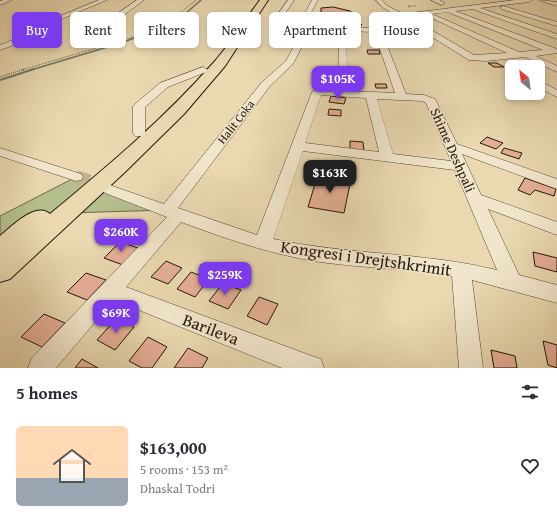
<!DOCTYPE html>
<html lang="en">
<head>
<meta charset="utf-8">
<style>
  :root { --surface:#fff; --page:#f7f7f7; --text:#2b2b33; --muted:#7c7c81; --line:#e1e1e2; --accent:#7c3aed }
  body { margin:0; font-family:"Gentium Book Plus",serif; background:var(--page); color:var(--text); height:100vh; display:flex; flex-direction:column; font-size:15px; white-space:nowrap }
  * { box-sizing:border-box; margin:0 }
  p { font-size:13px; color:var(--muted) }
  .icon { flex:none; width:22px; height:22px; fill:none; stroke:currentColor; stroke-width:2; stroke-linecap:round; stroke-linejoin:round }
  .map { position:relative; height:368px; overflow:hidden }
  .sheet { display:flex; flex-direction:column; background:var(--surface); flex:1 }
  .sheet>* { flex:none }
  .guide { position:absolute; left:12px; top:12px; width:533px; height:36px; display:flex; gap:8px }
  .needle { width:26px; rotate:331deg }
  .controls { position:absolute; left:505px; top:60px; display:grid; gap:8px }
  .controls a { display:grid; place-items:center; width:40px; height:40px; border-radius:6px; background:var(--surface); box-shadow:0 2px 6px #0003; font-size:20px }
  .price { position:absolute; translate:-50% -34px; padding:0 9px; border-radius:8px; background:var(--accent); color:#fff; font-size:13px; line-height:26px; filter:drop-shadow(0 1px 2px #0008) }
  .price::after { content:''; position:absolute; left:50%; top:24px; width:12px; height:9px; margin-left:-6px; background:inherit; clip-path:polygon(0 0,100% 0,50% 100%) }
  .price.current { background:#222; color:#fff }
  ul { padding:0; list-style:none }
  li { display:flex; align-items:center; gap:12px; height:100px; padding:0 16px }
  li+li { border-top:1px solid var(--line) }
  li span { display:grid; place-items:center; flex:none; width:112px; height:80px; border-radius:6px; color:#555 }
  li>.icon { margin-inline-start:auto }
  span .icon { width:48px; height:48px; fill:#fffc; stroke-width:1 }
  li b { font-size:17px }
  h2 { display:flex; justify-content:space-between; align-items:center; height:48px; padding:0 16px; font-size:17px }
  .tag { padding:0 14px; border-radius:6px; background:var(--surface); box-shadow:0 2px 6px #0003; font-size:14px; line-height:36px }
  .tag.current { background:var(--accent); color:#fff }
  .map>svg:first-child { display:block }
</style>
</head>
<body>
<div class="map">
<svg width="557" height="368" viewBox="0 0 557 368">
  <rect width="100%" height="100%" fill="#e9d8b0"/>
  <filter id="stains"><feTurbulence type="fractalNoise" baseFrequency=".005" numOctaves="4"/><feColorMatrix values="0 0 0 0 .2 0 0 0 0 .09 0 0 0 0 .02 0 0 0 .5 -.17"/></filter>
  <radialGradient id="worn" r=".72"><stop offset=".6" stop-color="#630" stop-opacity="0"/><stop offset="1" stop-color="#630" stop-opacity=".3"/></radialGradient>
  <path fill="#b4bf8d" stroke="#6c6b4c" d="M76,177L168,210L68,213L0,271V216Z"/>
  <g fill="none" stroke-linecap="round" stroke-linejoin="round">
    <path stroke="#69786c" stroke-width="1.5" d="M31,70L124,42L177,21L201,0"/>
    <path stroke="#69786c" stroke-width="2" d="M0,80L34,69"/>
  </g>
  <path fill="#e5af97" stroke="#23170a" d="M333,7L350,11L356,16L359,22L362,25L342,26L325,17L321,12V8Z
    M367,50H379L380,54H368Z
    M488,63H497L504,67H494Z
    M375,84H386L387,88H376Z
    M331,96L346,98L344,104L329,102Z
    M329,109L341,110V116L328,115Z
    M487,137L503,143L496,149L480,143Z
    M350,141L363,142L364,151L350,150Z
    M504,148L522,153L519,159L501,153Z
    M318,174L351,179L344,213L308,207Z
    M525,178L556,189L554,196L535,190L530,195L518,190Z
    M120,242L138,248L123,265L104,258Z
    M533,252L557,258V272L535,266Z
    M166,261L182,268L168,284L151,277Z
    M191,272L209,279L195,297L177,289Z
    M86,273L106,280L87,300L67,292Z
    M223,283L241,290L228,309L209,301Z
    M259,297L278,304L267,325L247,316Z
    M44,314L65,323L42,347L21,337Z
    M117,318L134,327L115,350L97,340Z
    M148,337L167,347L152,368H142L129,361Z
    M543,341L557,345V368L548,365Z
    M188,348L208,358L202,368H174Z
    M491,350L515,356L517,368H494Z
    M82,359L98,368H75Z"/>
  <g fill="none" stroke-linecap="round" stroke-linejoin="round">
    <path stroke="#c1b18f" stroke-width="14" stroke-dasharray="14 6" stroke-linecap="butt" d="M76,177L96,184"/>
    <path stroke="#c1b18f" stroke-width="17" stroke-dasharray="17 8" stroke-linecap="butt" d="M93,183L107,188"/>
    <defs>
      <path id="minor" d="M3,0H12L0,5V1Z
        M99,0H107L40,28L34,38L0,50V45L28,34L36,26Z
        M137,0H144L88,42H82V38Z
        M288,0H294L284,15H304L312,0H318L308,18H277L276,17Z
        M376,0H382L386,5L403,14L515,0H532L529,2L480,8L557,34V39L475,10L474,9L455,11L557,49V53L536,56L557,66V72L525,57L486,61L469,60L419,29L383,35L406,94L424,95L435,99L457,144L557,179V189L462,154L481,195L557,222V235L488,209L519,275L557,285V303L472,280L483,368H459L452,276C406,268 359,268 313,261C267,253 224,238 181,222L126,287L312,356L321,359L324,368H282L114,300L56,368H28L31,359L167,217L105,193L102,190L105,187L110,185L115,187L164,204L262,82L286,61L300,35L304,33L308,35L293,64L270,86L178,208L257,235L312,92L317,89L338,90L339,27L377,28L381,31L413,26L382,7ZM449,12L450,13L543,50L519,52L432,14ZM425,15L507,53L474,55L409,17ZM346,31L374,32L395,93L348,91ZM321,95L366,98L379,152L305,143ZM377,99L422,101L426,103L451,161L393,154ZM303,151L455,170L497,270C424,252 347,255 273,239Z
        M431,0H439L445,3L442,5Z
        M540,0L557,2V6L541,1Z
        M503,6L557,22V26L501,9L500,8Z
        M203,67L208,70L206,72L168,87L145,107V133L143,136H135L133,133V106L135,104L160,83Z
        M538,80L557,90V97L538,87Z
        M0,148L81,174L83,177L81,180L76,181L0,156Z"/>
      <path id="highway" d="M260,0H268L225,66L184,114L125,172L10,279L0,282V236C11,227 36,201 50,214C108,166 165,118 215,61C231,42 245,20 260,0Z"/>
    </defs>
    <use href="#minor" stroke="#544734" stroke-width="1"/>
    <use href="#highway" stroke="#23170a" stroke-width="2"/>
    <path stroke="#23170a" stroke-width="1" stroke-dasharray="0.5 1" stroke-linecap="butt" d="M410,8L408,6H416
      M22,70L130,38L170,21L196,0"/>
    <path stroke="#23170a" stroke-width="1.5" stroke-dasharray="0.5 1.5" stroke-linecap="butt" d="M0,77L25,69"/>
    <use href="#minor" fill="#f1e6cc" fill-rule="evenodd"/>
    <use href="#highway" fill="#e9d8b0" fill-rule="evenodd"/>
  </g>
  <g text-anchor="middle" stroke-width="3" stroke-linejoin="round" paint-order="stroke">
    <g font-size="12" fill="#23170a" stroke="#f1e6cc">
      <text transform="translate(236 122) rotate(-52)" y="4">Halit Coka</text>
    </g>
    <g font-size="14" fill="#23170a" stroke="#f1e6cc">
      <text transform="translate(453 150) rotate(66)" y="5">Shime Deshpali</text>
    </g>
    <g font-size="17" fill="#23170a" stroke="#f1e6cc">
      <text transform="translate(366 258) rotate(8)" y="6">Kongresi i Drejtshkrimit</text>
      <text transform="translate(211 329) rotate(21)" y="6">Barileva</text>
    </g>
  </g>
  <rect width="100%" height="100%" filter="url(#stains)"/>
  <rect width="100%" height="100%" fill="url(#worn)"/>
</svg>
<div class="controls">
<a><svg class="needle" viewBox="-14 -14 28 28"><path d="M0-13l5 13h-10z" fill="#e53935"/><path d="M0 13l5-13h-10z" fill="#7c7c81"/></svg></a>
</div>
<b class="price" style="left:338px;top:100px">$105K</b>
<b class="price current" style="left:330px;top:194px">$163K</b>
<b class="price" style="left:121px;top:253px">$260K</b>
<b class="price" style="left:225px;top:296px">$259K</b>
<b class="price" style="left:116px;top:334px">$69K</b>
<div class="guide">
<a class="tag current">Buy</a>
<a class="tag">Rent</a>
<a class="tag">Filters</a>
<a class="tag">New</a>
<a class="tag">Apartment</a>
<a class="tag">House</a>
</div>
</div>
<section class="sheet">
<h2>5 homes<svg class="icon" aria-label="filters" viewBox="0 0 24 24"><path d="M4 7h16M4 17h16"/><circle cx="9" cy="7" r="2"/><circle cx="15" cy="17" r="2"/></svg></h2>
<ul>
<li><span style="background:linear-gradient(#ffd9b3 65%,#9aa5b1 0)"><svg class="icon" aria-label="home" viewBox="0 0 24 24"><path d="M3 11l9-7 9 7M6 9v11h12V9"/></svg></span><div><b>$163,000</b><p>5 rooms · 153 m²</p><p>Dhaskal Todri</p></div><svg class="icon" aria-label="heart" viewBox="0 0 24 24"><path d="M12 20l-8-8c-3-5 5-10 8-4 3-6 11-1 8 4z"/></svg></li>
</ul>
</section>
</body>
</html>
